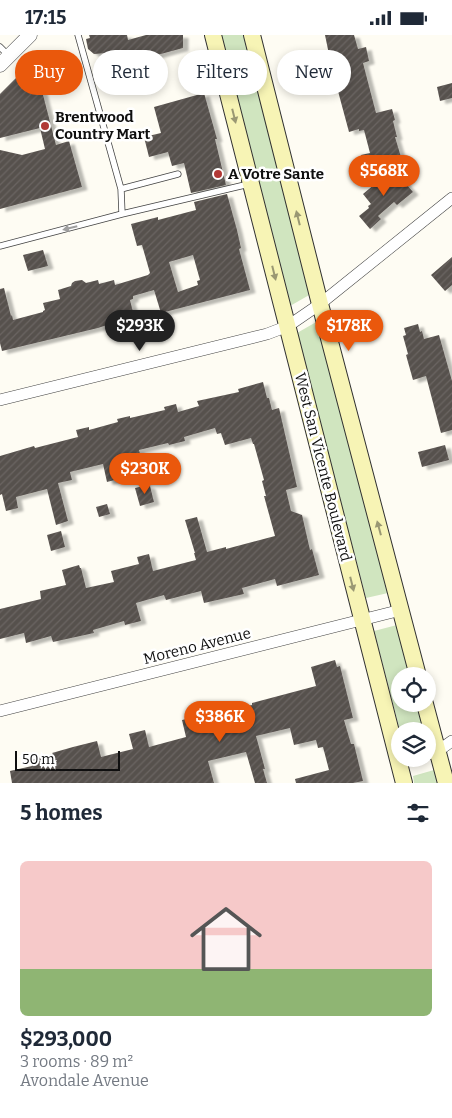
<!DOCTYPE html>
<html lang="en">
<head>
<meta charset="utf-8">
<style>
  :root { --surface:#fff; --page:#f2f2f3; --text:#1f2937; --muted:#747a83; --accent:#ea580c }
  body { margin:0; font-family:Bitter,serif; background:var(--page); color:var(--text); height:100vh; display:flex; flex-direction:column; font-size:19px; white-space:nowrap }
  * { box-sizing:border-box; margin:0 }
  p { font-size:16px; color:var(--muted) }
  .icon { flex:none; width:28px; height:28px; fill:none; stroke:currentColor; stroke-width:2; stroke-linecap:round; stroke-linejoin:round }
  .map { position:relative; height:748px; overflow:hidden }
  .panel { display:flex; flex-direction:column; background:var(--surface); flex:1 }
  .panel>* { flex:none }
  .banner { position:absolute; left:15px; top:15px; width:422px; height:45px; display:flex; gap:10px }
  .controls { position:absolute; left:391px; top:632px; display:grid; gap:10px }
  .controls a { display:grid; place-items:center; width:45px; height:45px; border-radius:50%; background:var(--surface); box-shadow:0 2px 8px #0003; font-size:25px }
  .scale { position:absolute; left:15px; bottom:12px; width:105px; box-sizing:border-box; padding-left:5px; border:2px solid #0f0f0f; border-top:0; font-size:14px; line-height:18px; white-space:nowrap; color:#0f0f0f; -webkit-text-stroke:4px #fff; paint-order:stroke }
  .price { position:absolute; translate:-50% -42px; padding:0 11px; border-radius:18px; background:var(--accent); color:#fff; font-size:16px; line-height:32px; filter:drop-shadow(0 1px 2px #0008) }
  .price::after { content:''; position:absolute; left:50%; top:30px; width:15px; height:11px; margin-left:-8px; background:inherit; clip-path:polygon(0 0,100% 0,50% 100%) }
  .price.on { background:#222; color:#fff }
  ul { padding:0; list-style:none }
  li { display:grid; align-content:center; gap:10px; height:265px; padding:0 20px }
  li span { display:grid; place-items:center; height:155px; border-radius:8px; color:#555 }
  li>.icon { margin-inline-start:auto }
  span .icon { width:90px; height:90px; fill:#fffc; stroke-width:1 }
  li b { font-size:21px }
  h2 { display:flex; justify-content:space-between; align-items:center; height:60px; padding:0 20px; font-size:21px }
  .chip { padding:0 18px; border-radius:22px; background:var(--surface); box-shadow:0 2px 8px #0003; font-size:18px; line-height:45px }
  .chip.on { background:var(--accent); color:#fff }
  .status { display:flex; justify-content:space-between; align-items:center; height:35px; padding:0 25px; background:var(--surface); direction:ltr }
  .status svg { height:14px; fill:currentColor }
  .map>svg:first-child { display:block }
</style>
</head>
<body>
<div class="status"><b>17:15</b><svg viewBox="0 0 49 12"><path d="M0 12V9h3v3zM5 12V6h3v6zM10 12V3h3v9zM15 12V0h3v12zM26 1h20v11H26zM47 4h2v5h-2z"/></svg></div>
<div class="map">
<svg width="452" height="748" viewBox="0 0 452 748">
  <defs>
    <pattern id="building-hatch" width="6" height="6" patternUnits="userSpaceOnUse" patternTransform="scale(1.25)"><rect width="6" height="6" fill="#57514d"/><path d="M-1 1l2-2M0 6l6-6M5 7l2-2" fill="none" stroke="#6a6562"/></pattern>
    <filter id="shadow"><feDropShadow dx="5.5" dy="3" stdDeviation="1" flood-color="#0004"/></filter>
  </defs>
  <rect width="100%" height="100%" fill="#fefcf3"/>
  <path fill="#d0e5bf" d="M220,0H245L311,259L290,271Z
    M318,286L388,558L366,563L297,298Z
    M397,590L410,641H400V669H417L424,696H400L374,596Z
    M434,735L437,748H414L413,741Z"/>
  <path fill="url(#building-hatch)" fill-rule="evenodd" filter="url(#shadow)" d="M89,0H127L128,5L146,0H183V13L113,32L107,18L94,19L88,14L86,4L90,3Z
    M325,0H354L358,14L366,12L369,26L363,28L376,78L392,74L395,85L393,86L397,102H395L401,122L365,132L361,120L370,118L364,95L359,96V94L349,97L335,45L332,46L329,35L332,34Z
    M34,25L56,110L69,106L82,152L0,174V115L22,120L45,114L40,93L0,103V59Z
    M452,48V63L440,66L437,52Z
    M204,58L217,104H215L226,150L191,158L184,128L172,131L168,117L149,122L144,102L161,98L154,72Z
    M393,134L413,157L397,170L394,167L378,181L381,184L370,194L359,181L369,173L368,171L371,169L363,159Z
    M227,159L237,195L241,213L239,214L250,255L161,278L154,255L133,261V264L130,265L134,281L98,293L2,316L0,308V254L4,253L11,281L12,280L13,285L43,277V276L45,275L43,268L60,264L58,255L71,251L72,248L75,246L82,245L86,248L98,245L99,249L114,245L115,250L148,240L150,238L142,210L137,211L131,189L158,182V185L196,175L194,167ZM193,220L200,245L197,246L198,250L178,257L169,227Z
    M43,215L48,231L28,236L23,220Z
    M452,222V250L445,256L431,240Z
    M418,289L420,297L422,296L424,304L439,300L452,346V395L441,398L426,341L413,345L406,320L408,319L403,301L406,300L404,293Z
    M263,347L267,363H269L272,375L279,373L293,434L297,452L286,455L291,476L302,480L310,515L312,514L319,540L277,551L275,544L242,553L244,559L204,568L201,556L166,565L164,560L136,568L141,586L125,590L124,586L93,595L94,598L53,607L51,601L26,608L24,598L0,604V574L41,564L40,556L66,550L62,535L79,530L80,533H81L86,553L114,547L111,536L139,529L137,522L149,519L153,536L196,525L194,518H195L185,485L197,482L207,517L226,512V514L275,501L264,461H266L262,446L264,445L254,409H253L251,403L225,410L221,398L217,399L215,393L184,402L185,406L169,410L168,408L139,415L140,419L117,425L122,443L107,447L103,429L70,437L72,445L58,448L68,486L56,490L47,454L16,462L18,473L6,476L2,459L0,460V421L34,411L35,413L78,402L76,395L89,392V395L118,387L117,384L130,381V383L165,375L164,372L176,369L178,377L199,371L197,366L239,357L238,354Z
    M445,410L449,425L422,432L418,417Z
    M148,450V451H150L154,467L140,471L135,453Z
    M107,469L110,479L99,482L96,472Z
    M61,496L65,512L51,516L47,500Z
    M335,625L337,632L340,631L353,683L344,685L351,709H354L363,746L353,748H296L295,744L329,735L323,712L318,713L316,705L294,710L290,693L256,701L265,734H263L267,748H255L246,717L208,726L214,748H12L10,736L32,731L31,725L53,719L52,718L73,712L97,706L101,722L133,714L129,699L145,695L149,712L186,702L182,685L196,682L197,683L252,670V668L316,651L311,632Z"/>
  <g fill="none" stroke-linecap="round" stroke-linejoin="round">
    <defs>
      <path id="service" d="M78,0L121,154L178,139
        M0,12L9,21
        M121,154L122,179
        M0,211L122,179L249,149"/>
      <path id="minor" d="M0,365L267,299L288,291L320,269L452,163
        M0,676L401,575
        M428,719L438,716L452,706"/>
      <path id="tertiary" d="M0,30L30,0"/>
      <path id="secondary" d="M213,0L404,748
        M252,0L320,269L418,641
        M425,669L446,748"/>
    </defs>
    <use href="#service" stroke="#424242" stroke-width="7"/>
    <use href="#minor" stroke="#424242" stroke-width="12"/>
    <use href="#tertiary" stroke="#424242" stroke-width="15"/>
    <use href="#secondary" stroke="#313131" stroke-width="18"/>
    <use href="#service" stroke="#fff" stroke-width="5.5"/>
    <use href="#minor" stroke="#fff" stroke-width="11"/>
    <use href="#tertiary" stroke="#fff" stroke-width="14"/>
    <use href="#secondary" stroke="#f7f4b5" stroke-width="16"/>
  </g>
  <defs><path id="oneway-solid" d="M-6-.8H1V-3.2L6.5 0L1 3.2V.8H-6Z" transform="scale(1.25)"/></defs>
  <g fill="#9a9873">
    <use href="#oneway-solid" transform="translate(234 81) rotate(76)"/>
    <use href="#oneway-solid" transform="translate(298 183) rotate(-104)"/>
    <use href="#oneway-solid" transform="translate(274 238) rotate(76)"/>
    <use href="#oneway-solid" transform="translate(379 493) rotate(-105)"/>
    <use href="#oneway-solid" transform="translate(352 549) rotate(76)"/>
  </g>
  <use fill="#9f9f9f" href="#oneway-solid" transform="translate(70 193) rotate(166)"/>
  <g fill="#b13835" stroke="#fff" stroke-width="2">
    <circle cx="45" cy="91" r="5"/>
    <circle cx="218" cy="139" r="5"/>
  </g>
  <g text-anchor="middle" stroke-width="5" stroke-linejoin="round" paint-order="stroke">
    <g font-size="15" font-weight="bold" fill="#0f0f0f" stroke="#fff" text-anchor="start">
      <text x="55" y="87">Brentwood<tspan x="55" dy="17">Country Mart</tspan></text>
      <text x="228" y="144">A Votre Sante</text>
    </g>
    <g font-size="15" fill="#0f0f0f" stroke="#fff">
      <text transform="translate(323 432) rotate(76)" y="5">West San Vicente Boulevard</text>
      <text transform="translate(197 611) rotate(-14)" y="5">Moreno Avenue</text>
    </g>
  </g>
</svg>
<div class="controls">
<a><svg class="icon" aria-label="locate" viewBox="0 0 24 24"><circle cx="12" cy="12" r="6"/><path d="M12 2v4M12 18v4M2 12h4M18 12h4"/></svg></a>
<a><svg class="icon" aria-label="layers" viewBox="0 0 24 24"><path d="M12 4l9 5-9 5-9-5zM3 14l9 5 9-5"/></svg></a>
</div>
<div class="scale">50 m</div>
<b class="price" style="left:384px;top:162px">$568K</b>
<b class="price on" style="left:140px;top:317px">$293K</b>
<b class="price" style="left:349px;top:317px">$178K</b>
<b class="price" style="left:145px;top:460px">$230K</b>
<b class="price" style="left:220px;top:708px">$386K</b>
<div class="banner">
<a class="chip on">Buy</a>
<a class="chip">Rent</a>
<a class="chip">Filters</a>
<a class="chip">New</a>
</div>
</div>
<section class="panel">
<h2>5 homes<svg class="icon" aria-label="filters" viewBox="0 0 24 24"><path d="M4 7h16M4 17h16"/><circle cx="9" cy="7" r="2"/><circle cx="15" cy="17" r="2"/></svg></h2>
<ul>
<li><span style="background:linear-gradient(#f6c9c9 70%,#8fb573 0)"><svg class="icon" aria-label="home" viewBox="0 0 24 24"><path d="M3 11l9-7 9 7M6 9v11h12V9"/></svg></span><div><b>$293,000</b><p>3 rooms · 89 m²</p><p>Avondale Avenue</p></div></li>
</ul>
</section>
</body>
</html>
